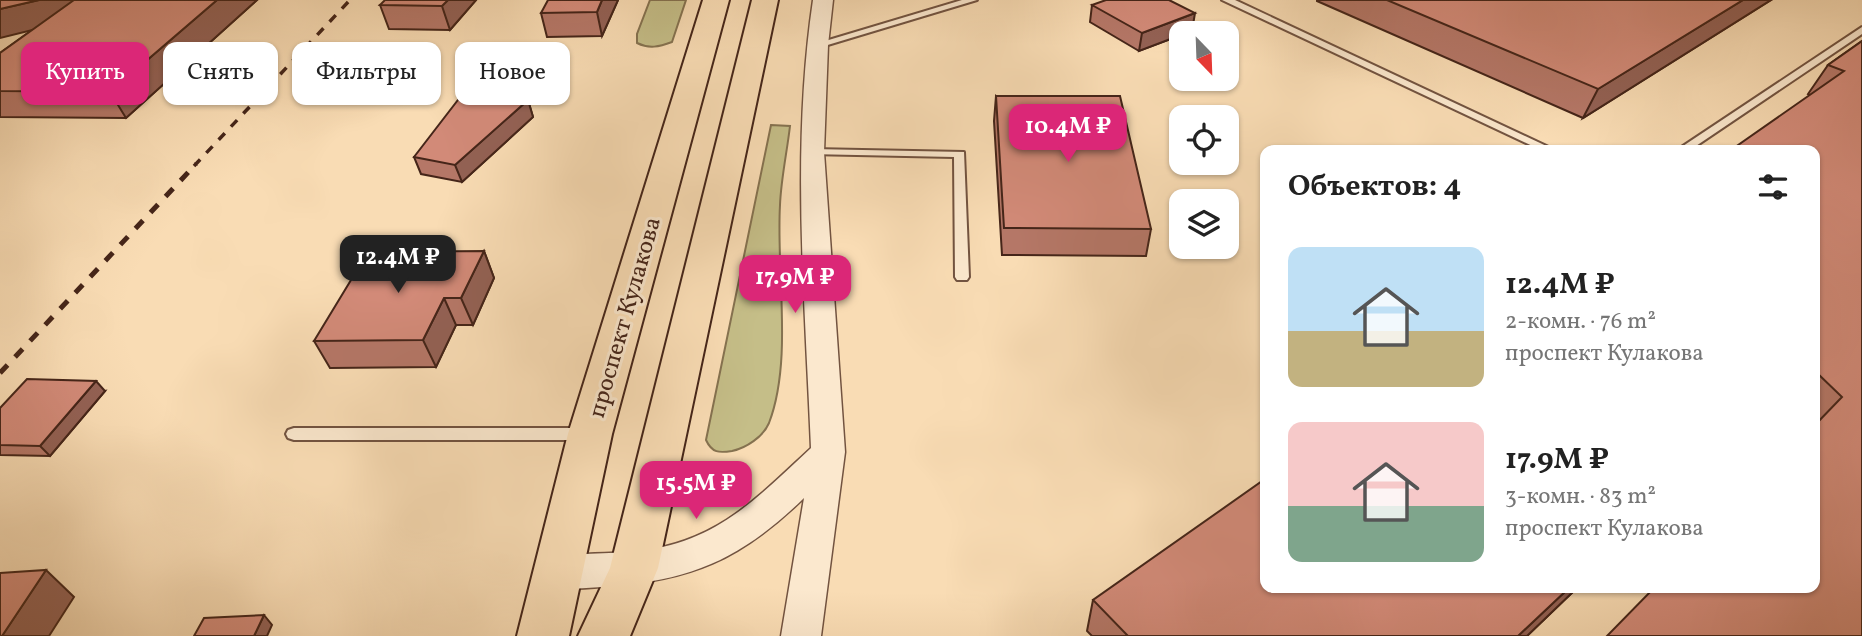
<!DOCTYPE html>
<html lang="ru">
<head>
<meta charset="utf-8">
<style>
  :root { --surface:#fff; --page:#f2f2f2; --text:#222; --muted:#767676; --accent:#db2777 }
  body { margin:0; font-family:Vollkorn,serif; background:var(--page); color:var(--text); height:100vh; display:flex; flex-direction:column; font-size:26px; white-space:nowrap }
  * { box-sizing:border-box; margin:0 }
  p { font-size:23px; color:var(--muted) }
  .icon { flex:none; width:38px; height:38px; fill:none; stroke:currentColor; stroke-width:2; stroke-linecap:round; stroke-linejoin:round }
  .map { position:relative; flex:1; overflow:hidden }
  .side { position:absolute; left:1260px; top:145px; width:560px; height:448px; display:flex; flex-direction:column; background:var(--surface); border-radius:14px; box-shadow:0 2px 5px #0004 }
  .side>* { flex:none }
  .top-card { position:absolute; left:21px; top:42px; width:665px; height:63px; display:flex; gap:14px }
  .needle { width:46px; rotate:157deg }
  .fabs { position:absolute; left:1169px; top:21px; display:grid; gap:14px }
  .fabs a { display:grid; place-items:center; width:70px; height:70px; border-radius:14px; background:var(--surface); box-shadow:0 2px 5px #0004; font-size:35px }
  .price { position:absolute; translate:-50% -60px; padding:0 16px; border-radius:14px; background:var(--accent); color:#fff; font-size:23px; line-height:46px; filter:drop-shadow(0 2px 4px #0008) }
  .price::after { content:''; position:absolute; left:50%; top:42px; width:21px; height:16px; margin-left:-10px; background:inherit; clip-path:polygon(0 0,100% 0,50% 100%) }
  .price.current { background:#222; color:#fff }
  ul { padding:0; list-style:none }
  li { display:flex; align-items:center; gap:21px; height:175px; padding:0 28px }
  li span { display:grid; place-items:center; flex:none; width:196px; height:140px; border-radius:14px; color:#555 }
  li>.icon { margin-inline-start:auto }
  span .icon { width:84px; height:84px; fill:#fffc; stroke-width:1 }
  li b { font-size:30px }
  h2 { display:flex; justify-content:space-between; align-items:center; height:84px; padding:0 28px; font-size:30px }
  .tag { padding:0 24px; border-radius:14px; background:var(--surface); box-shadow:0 2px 5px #0004; font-size:24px; line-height:63px }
  .tag.current { background:var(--accent); color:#fff }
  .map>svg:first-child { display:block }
</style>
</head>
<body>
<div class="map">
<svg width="1862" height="636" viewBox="0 0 1862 636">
  <rect width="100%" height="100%" fill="#f9dcb4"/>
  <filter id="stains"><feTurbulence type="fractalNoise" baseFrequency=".00286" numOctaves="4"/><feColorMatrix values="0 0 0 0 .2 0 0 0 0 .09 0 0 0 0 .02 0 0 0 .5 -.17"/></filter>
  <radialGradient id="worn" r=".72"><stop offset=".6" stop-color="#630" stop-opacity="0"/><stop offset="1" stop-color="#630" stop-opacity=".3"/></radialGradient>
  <path fill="#c5be88" stroke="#857250" stroke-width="2" d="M650,0H686L672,42C659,47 649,49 637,43V34Z
    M771,125L790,126C787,152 781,179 780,205C776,273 793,360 769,423C763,437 746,448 732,451C719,453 712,453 706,440Z"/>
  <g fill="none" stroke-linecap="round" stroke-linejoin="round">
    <defs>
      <path id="lane" d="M962,0H977L821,47L812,45Z
        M1222,0H1235L1555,150H1541Z
        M1862,27V34L1690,150H1677Z
        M812,149L964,152L969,277L967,280H957L955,277L954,157L808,154L806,152Z
        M294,428H585L591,430L593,434L591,438L585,440H294L288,438L286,434L288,430Z"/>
      <path id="street" d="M813,0H833L828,45L824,152L845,452L821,636H781L804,498C740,560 691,581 602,587C582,588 563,591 544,585L538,573L544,561C573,551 608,555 640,551C718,541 756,499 811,448C805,299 791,148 813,0Z"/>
      <path id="primary" d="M703,0H729L612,434L569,636H517L568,434Z
        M752,0H778L658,568L630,636H578L610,568Z"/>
    </defs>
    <use href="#lane" stroke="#725340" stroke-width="4"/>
    <use href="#street" stroke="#725340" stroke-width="3"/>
    <use href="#primary" stroke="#452519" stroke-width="4"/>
    <use href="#lane" fill="#fbe8ce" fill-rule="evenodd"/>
    <use href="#street" fill="#fbe8ce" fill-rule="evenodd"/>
    <use href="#primary" fill="#f9dcb4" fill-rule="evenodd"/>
    <path stroke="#452519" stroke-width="3.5" stroke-dasharray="9 9" stroke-linecap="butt" d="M194,166L350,0"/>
    <path stroke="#452519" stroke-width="5" stroke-dasharray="11 11" stroke-linecap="butt" d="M0,373L196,164"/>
  </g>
  <path fill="#b57767" stroke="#452519" stroke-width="2" d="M0,0H257L126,118L0,117V53L32,30Z
    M476,0L450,30L389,29L380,5Z
    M618,0L602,36L547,37L541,13Z
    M1317,0H1771L1583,118L1317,1Z
    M1092,5L1192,31L1181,33V35L1139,51L1090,22Z
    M1862,41V636L1815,588V150L1810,95L1808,94L1828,65Z
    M996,96L1151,229L1146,256L1002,255L994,121Z
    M528,100L533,117L462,182L421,174L414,157Z
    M484,251L494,278L473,325H456L436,367L330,368L314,341Z
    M105,391L50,456L0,455V408Z
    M1265,588H1577L1527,636H1092L1087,631L1093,600Z"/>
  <path fill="#936154" stroke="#452519" stroke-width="2" d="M39,0H99L105,12L0,38V9Z
    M217,0H257L126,118L110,92Z
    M448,0H476L450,30L442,6Z
    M602,0H618L602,36L597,12Z
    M1743,0H1771L1583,118L1598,89Z
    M1195,13L1192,31L1185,33H1181V35L1139,51L1142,33Z
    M528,100L533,117L462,182L455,165Z
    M484,251L494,278L473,325L461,298Z
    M444,298L456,325L436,367L423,340Z
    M96,381L105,391L50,456L40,446Z
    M46,570L74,597L49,636H2Z
    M1569,588H1577L1527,636H1518Z
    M264,615L272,625L267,636H254Z"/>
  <path fill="#d28a78" stroke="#452519" stroke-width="2" d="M0,0H39L0,9Z
    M74,0H217L110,92L0,91V53Z
    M385,0H448L442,6L380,5Z
    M548,0H602L597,12L541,13Z
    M1106,0H1169L1195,13L1142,33L1092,5Z
    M1387,0H1743L1598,89Z
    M1862,41V636H1607L1654,588H1815V425L1842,397L1815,371V150H1731L1844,71L1828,65Z
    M461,96L528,100L455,165L414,157Z
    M996,96H1120L1151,229L1004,228Z
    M484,251L461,298H444L423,340L314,341L368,252Z
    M27,379L96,381L40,446L0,445V408Z
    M1265,479V588H1569L1518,636H1128L1093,600Z
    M46,570L2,636H0V573Z
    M264,615L254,636H194L204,618Z"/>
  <g text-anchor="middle" stroke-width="6" stroke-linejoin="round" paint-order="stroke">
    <g font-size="24" fill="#452519" stroke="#fbe8ce">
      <text transform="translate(624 317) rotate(-74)" y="8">проспект Кулакова</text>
    </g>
  </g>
  <rect width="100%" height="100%" filter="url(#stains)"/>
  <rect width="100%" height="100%" fill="url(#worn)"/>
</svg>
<div class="fabs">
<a><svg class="needle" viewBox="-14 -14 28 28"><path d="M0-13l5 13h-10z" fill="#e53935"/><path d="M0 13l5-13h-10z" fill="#767676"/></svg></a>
<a><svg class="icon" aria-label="locate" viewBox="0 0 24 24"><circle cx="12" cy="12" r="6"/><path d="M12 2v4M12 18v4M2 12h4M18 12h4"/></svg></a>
<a><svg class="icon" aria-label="layers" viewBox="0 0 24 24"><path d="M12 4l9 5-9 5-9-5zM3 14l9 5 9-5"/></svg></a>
</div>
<b class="price" style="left:1068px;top:164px">10.4M ₽</b>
<b class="price current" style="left:398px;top:295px">12.4M ₽</b>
<b class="price" style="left:795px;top:315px">17.9M ₽</b>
<b class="price" style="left:696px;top:521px">15.5M ₽</b>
<div class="top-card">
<a class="tag current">Купить</a>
<a class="tag">Снять</a>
<a class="tag">Фильтры</a>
<a class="tag">Новое</a>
</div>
<section class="side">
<h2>Объектов: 4<svg class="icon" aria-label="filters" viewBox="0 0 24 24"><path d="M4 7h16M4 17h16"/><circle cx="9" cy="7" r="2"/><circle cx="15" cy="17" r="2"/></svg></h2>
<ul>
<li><span style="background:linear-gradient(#bfe0f5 60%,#c2b280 0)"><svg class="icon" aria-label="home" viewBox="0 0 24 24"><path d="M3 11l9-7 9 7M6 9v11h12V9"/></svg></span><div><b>12.4M ₽</b><p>2-комн. · 76 m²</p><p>проспект Кулакова</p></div></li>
<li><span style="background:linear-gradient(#f6c9c9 60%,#7fa58c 0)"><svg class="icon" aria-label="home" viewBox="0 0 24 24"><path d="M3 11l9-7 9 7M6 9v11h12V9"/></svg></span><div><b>17.9M ₽</b><p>3-комн. · 83 m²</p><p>проспект Кулакова</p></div></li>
</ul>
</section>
</div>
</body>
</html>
